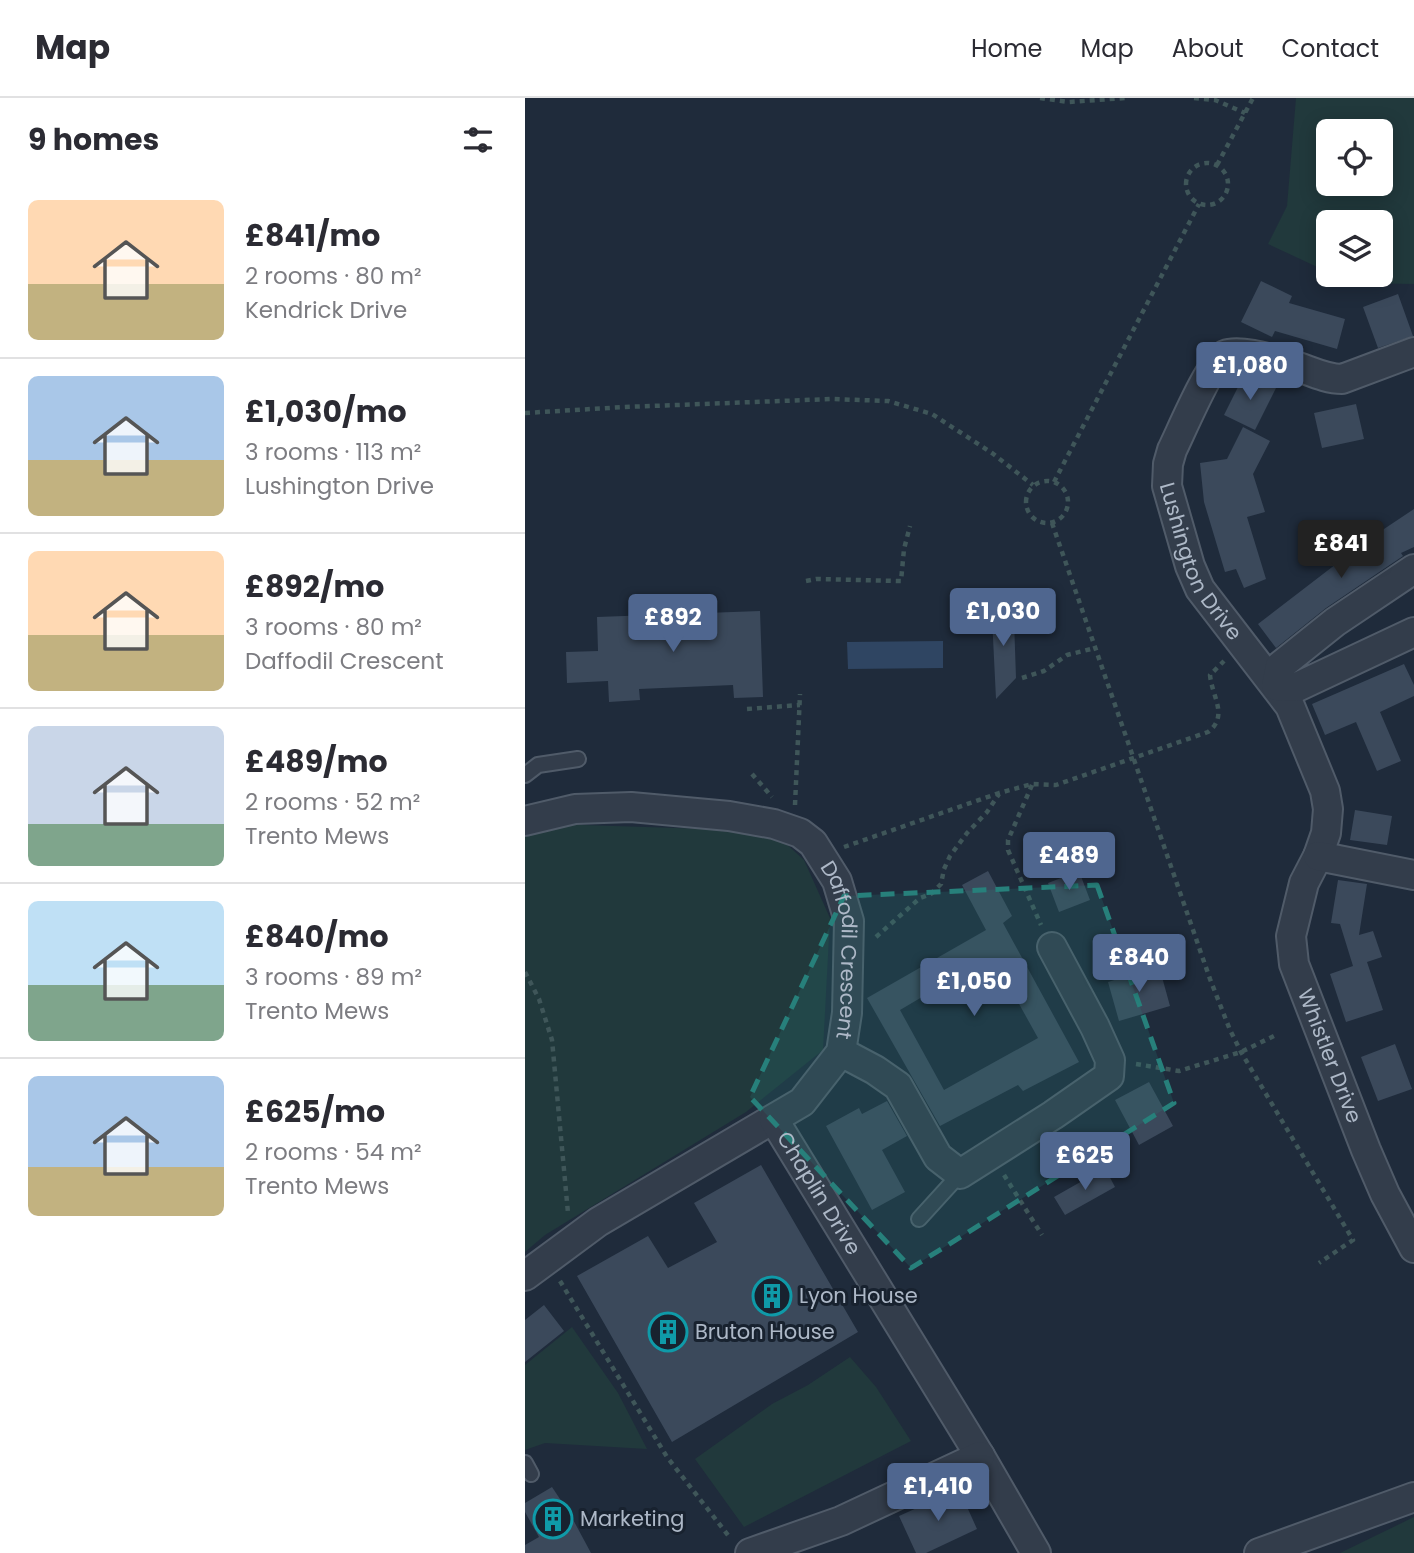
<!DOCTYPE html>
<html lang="en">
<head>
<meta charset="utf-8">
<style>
  :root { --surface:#fff; --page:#f2f2f3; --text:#2b2b33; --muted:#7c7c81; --line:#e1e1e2; --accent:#4f668f }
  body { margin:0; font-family:Poppins,sans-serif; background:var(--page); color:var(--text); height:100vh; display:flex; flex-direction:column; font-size:26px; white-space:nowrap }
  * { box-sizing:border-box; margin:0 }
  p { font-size:23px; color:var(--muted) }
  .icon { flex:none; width:38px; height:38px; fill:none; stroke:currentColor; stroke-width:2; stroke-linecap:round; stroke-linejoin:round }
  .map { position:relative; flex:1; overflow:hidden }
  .side { display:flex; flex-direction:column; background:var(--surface); width:525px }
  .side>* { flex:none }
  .controls { position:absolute; left:791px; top:21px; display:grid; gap:14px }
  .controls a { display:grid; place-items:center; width:77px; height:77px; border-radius:10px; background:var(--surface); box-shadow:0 4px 18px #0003; font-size:35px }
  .price { position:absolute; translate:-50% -60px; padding:0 16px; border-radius:7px; background:var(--accent); color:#fff; font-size:23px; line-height:46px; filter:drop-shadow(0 2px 4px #0008) }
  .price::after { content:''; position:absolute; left:50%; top:42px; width:21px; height:16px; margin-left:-10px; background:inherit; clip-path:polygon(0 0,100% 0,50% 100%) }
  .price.selected { background:#222; color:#fff }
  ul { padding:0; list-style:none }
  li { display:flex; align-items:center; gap:21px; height:175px; padding:0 28px }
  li+li { border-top:2px solid var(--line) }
  li span { display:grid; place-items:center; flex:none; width:196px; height:140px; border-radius:10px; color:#555 }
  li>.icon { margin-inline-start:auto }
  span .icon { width:84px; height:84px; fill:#fffc; stroke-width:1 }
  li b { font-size:30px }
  h2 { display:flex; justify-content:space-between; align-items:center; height:84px; padding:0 28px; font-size:30px }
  header { display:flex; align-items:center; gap:42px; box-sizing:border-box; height:98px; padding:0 35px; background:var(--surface); border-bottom:2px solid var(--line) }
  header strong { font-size:33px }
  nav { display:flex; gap:38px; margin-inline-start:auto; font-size:24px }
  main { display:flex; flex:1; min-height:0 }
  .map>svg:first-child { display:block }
</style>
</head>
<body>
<header>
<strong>Map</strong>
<nav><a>Home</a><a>Map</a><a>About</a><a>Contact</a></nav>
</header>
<main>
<section class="side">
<h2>9 homes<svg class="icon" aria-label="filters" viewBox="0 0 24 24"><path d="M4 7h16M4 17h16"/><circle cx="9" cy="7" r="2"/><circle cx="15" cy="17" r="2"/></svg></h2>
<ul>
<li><span style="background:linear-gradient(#ffd9b3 60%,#c2b280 0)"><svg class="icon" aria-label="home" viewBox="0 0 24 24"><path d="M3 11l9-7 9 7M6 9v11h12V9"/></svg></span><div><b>£841/mo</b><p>2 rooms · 80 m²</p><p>Kendrick Drive</p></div></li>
<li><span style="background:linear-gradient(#a9c7e8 60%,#c2b280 0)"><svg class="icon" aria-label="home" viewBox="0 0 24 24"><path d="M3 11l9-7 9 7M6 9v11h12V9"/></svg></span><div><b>£1,030/mo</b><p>3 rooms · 113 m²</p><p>Lushington Drive</p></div></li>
<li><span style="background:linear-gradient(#ffd9b3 60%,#c2b280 0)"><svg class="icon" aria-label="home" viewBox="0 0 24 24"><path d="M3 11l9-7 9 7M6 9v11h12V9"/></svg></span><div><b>£892/mo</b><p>3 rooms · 80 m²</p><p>Daffodil Crescent</p></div></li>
<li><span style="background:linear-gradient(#c9d6e8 70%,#7fa58c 0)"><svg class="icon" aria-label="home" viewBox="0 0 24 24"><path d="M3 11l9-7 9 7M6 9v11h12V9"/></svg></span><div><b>£489/mo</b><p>2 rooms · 52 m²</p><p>Trento Mews</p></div></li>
<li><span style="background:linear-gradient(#bfe0f5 60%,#7fa58c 0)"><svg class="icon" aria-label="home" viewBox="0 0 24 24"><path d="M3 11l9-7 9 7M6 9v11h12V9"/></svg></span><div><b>£840/mo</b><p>3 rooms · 89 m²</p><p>Trento Mews</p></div></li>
<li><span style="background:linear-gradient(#a9c7e8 65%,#c2b280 0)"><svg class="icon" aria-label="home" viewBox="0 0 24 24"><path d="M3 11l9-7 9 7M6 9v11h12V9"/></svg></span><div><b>£625/mo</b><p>2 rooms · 54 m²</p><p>Trento Mews</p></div></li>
</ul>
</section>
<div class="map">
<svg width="889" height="1455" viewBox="0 0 889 1455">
  <rect width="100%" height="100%" fill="#1f2b3b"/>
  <path fill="#21393c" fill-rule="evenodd" d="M771,0H889V186L827,185L808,177H856V124H803V174L743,146L762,108ZM856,33V86H803V33Z
    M26,726L247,733L279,762L305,820L298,952L221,1014L20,1137L0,1154V733Z
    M47,1229L93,1295L122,1351L20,1345L0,1352V1267Z
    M325,1259L351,1289L386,1343L219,1429L170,1361L247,1306L283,1287Z
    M889,1419V1455H815Z"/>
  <path fill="#2f4562" d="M418,543V570L323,571L322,544Z"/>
  <path fill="#3b495b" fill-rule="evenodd" d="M736,183L767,198L764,205L820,221L812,251L750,233L747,239L716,224Z
    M873,196L888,238L853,250L838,209Z
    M720,275L751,290L730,332L699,317Z
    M831,306L839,341L797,350L789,315Z
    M718,329L745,343L728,376L740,414L722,419L741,481L719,490L711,471L700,474L679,404L675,365L702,361Z
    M889,411V449L876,455L878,458L801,510L751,550L733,526L841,443Z
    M466,499L489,522L491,580L471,601Z
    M235,513L238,599L209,600L208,587L114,591L115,602L84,604L83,583L42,585L41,554L73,553L72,519Z
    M879,566L889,587V598L855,614L876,663L852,673L831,624L800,637L787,606Z
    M830,712L867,718L862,747L825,742Z
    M463,773L487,818L478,825L554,964L498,993L493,987L415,1028L342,900L461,832L437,787ZM469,861L513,940L419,992L375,912L414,889L417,896L437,885L433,878Z
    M554,773L565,802L534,814L523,785Z
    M813,782L842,786L834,837L848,833L857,859L842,864L858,912L821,924L805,876L828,868L815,826L806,825Z
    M634,868L645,908L594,923L583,884Z
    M870,946L887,991L853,1003L836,959Z
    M624,984L648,1028L614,1047L590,1002Z
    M362,1003L382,1038L357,1052L380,1094L347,1112L301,1028L334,1010L337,1016Z
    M236,1067L333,1234L147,1344L52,1178L123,1138L143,1170L192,1144L169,1105Z
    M580,1070L590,1089L540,1117L529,1099Z
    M19,1207L39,1233L0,1264V1222Z
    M27,1389L45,1416L66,1455H0V1447L14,1439L0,1414V1405Z
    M434,1391L452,1431L401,1455H391L374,1418Z"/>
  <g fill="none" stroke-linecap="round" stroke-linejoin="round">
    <defs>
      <path id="service" d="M0,677L13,667L53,661
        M394,1121L435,1076
        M0,1365L6,1376"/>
      <g id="minor">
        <path id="s1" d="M889,254L817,281C799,281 782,271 764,266C749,262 715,251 700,257C685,264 656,334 647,352L643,366L642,388L665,468L675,491L765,608L800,693L803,711L801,735L793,758L779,785L766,838L769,866L841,1052L860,1096L889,1150"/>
        <path d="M889,471L810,524L755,568L751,588L772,589L889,534"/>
        <path id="s2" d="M0,723L50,711L106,709L204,718L249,726L275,735L288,745L312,783L324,823L322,915L316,954L277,1004L73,1124L0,1178"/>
        <path d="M793,758L889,777"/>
        <path d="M316,954L350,972L373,988L413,1059L435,1076L528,1017L584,978L585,962L570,929L527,849"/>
        <path id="s3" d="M249,1022L455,1358L511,1455"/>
        <path d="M225,1455L316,1423L455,1358"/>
        <path d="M734,1455L889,1399"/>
      </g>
    </defs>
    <use href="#service" stroke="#505b69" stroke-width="18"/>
    <use href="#minor" stroke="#505b69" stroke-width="32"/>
    <path stroke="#3f5659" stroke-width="4.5" stroke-dasharray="5 5" stroke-linecap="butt" d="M515,0L544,4L600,0
      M669,0L690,2L720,15
      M661 86a21 21 0 1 1 42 0a21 21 0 1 1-42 0Z
      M692,67L728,0
      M0,315L100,309L307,301L363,303L407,316L467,355L508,387
      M501 404a21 21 0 1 1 42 0a21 21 0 1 1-42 0Z
      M529,384L674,106
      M527,425L685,881L705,932L716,954L828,1142L794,1165
      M281,483L291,481L376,483L379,451L385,428
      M497,580L519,573L542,557L570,550
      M222,611L275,607
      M227,676L247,699
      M507,687L483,742V752L516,827
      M270,707L275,596
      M319,749L474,695L507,686L531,687L683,634C704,618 687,599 685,577L699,563
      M351,839L395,800L406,796L416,786L419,771L425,758L442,735L462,714L474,696
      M0,874L14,901L27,942L43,1115
      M611,966L654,973L716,954L753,936
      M479,1077L517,1137
      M35,1183L142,1359L206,1441"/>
    <use href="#service" stroke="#333d4b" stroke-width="14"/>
    <use href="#minor" stroke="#333d4b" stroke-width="28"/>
  </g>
  <path fill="#27807b" fill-opacity="0.2" stroke="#27807b" stroke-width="5" stroke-dasharray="14 9" stroke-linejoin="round" d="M572,787L649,1005L386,1170L225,999L319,798Z"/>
  <defs>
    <symbol id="building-ring" viewBox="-11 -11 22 22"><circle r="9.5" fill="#18222f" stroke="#0f9aa8" stroke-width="1.5"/><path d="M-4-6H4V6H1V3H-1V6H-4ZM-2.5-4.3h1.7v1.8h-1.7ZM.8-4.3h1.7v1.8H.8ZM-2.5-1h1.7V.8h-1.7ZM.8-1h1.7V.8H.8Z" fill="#0f9aa8"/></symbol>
  </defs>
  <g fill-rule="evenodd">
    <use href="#building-ring" x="225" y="1176" width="44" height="44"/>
    <use href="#building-ring" x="121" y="1212" width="44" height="44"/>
    <use href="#building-ring" x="6" y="1399" width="44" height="44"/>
  </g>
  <g text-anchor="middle" stroke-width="6" stroke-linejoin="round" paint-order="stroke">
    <g font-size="21" fill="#adb8c7" stroke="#18222f">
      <text dy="7" stroke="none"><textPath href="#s1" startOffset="427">Lushington Drive</textPath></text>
      <text dy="7" stroke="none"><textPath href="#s2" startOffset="410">Daffodil Crescent</textPath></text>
      <text dy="7" stroke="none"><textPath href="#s1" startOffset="970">Whistler Drive</textPath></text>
      <text dy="7" stroke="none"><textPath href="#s3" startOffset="86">Chaplin Drive</textPath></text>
    </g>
    <g font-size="21" fill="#adb8c7" stroke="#18222f" text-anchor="start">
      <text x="274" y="1205">Lyon House</text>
      <text x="170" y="1241">Bruton House</text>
      <text x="55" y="1428">Marketing</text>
    </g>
  </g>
</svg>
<div class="controls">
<a><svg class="icon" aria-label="locate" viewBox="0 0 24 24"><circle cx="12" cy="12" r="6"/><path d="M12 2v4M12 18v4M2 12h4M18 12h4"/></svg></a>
<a><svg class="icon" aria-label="layers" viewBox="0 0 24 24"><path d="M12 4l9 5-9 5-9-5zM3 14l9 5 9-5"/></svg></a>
</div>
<b class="price" style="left:725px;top:304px">£1,080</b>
<b class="price selected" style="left:816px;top:482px">£841</b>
<b class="price" style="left:478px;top:550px">£1,030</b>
<b class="price" style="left:148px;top:556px">£892</b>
<b class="price" style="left:544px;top:794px">£489</b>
<b class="price" style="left:614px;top:896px">£840</b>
<b class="price" style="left:449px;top:920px">£1,050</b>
<b class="price" style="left:560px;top:1094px">£625</b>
<b class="price" style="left:413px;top:1425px">£1,410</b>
</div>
</main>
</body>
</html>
